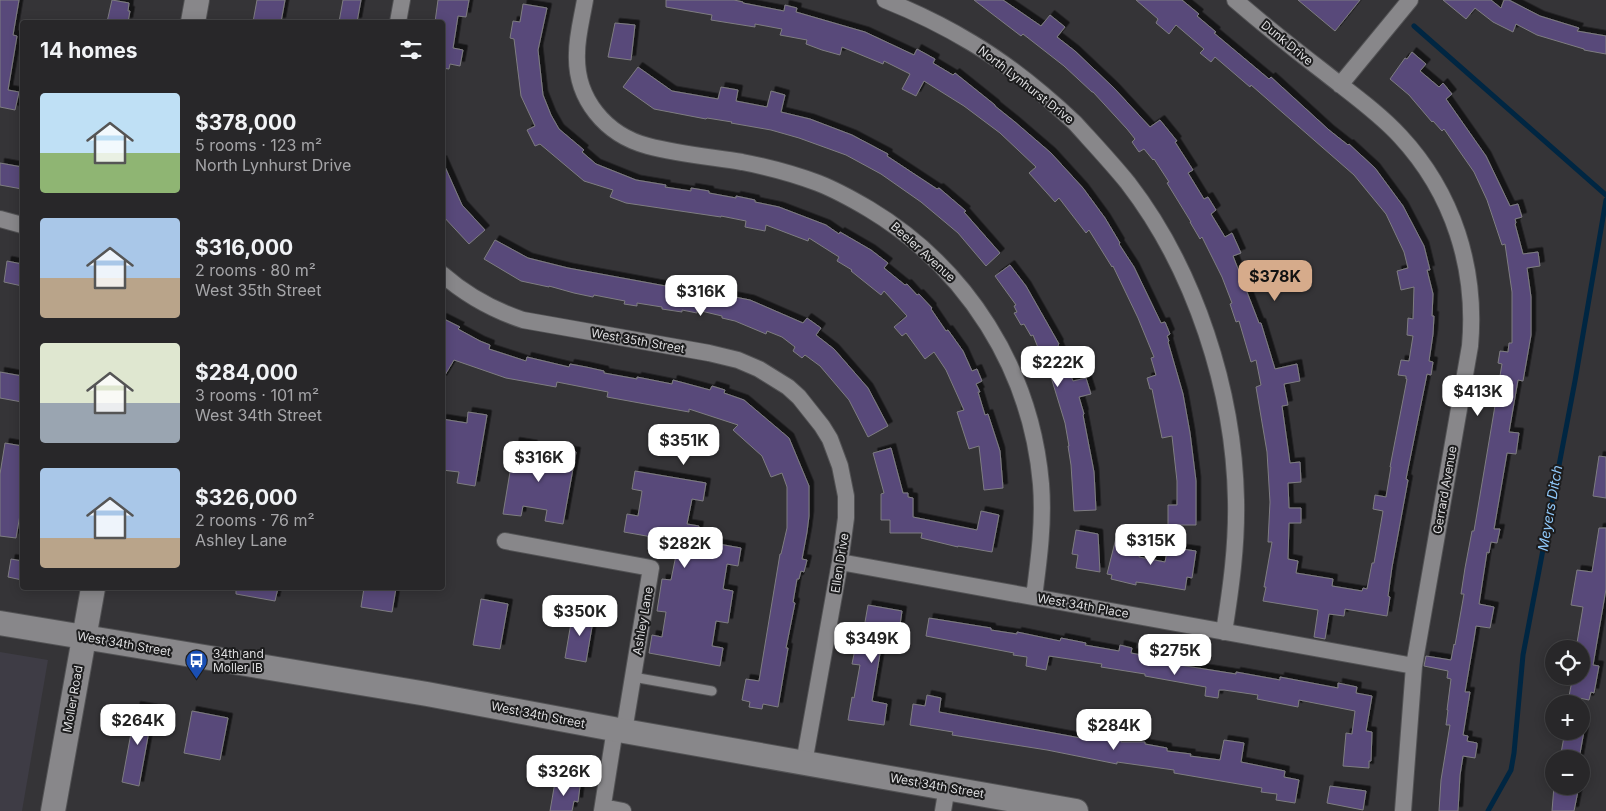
<!DOCTYPE html>
<html lang="en">
<head>
<meta charset="utf-8">
<style>
  :root { --surface:#282729; --page:#302f31; --text:#f1f3f6; --muted:#a5a5a8; --line:#444446; --accent:#d6ab8b }
  body { margin:0; font-family:Inter,sans-serif; background:var(--page); color:var(--text); height:100vh; display:flex; flex-direction:column; font-size:19px; white-space:nowrap }
  * { box-sizing:border-box; margin:0 }
  p { font-size:16px; color:var(--muted) }
  .icon { flex:none; width:28px; height:28px; fill:none; stroke:currentColor; stroke-width:2; stroke-linecap:round; stroke-linejoin:round }
  .map { position:relative; flex:1; overflow:hidden }
  .side { position:absolute; left:20px; top:20px; width:425px; height:570px; display:flex; flex-direction:column; background:var(--surface); border-radius:5px; box-shadow:0 2px 12px #0003,0 0 0 1px var(--line) }
  .side>* { flex:none }
  .buttons { position:absolute; left:1545px; top:640px; display:grid; gap:10px }
  .buttons a { display:grid; place-items:center; width:45px; height:45px; border-radius:50%; background:var(--surface); box-shadow:0 2px 12px #0003,0 0 0 1px var(--line); font-size:25px }
  .price { position:absolute; translate:-50% -42px; padding:0 11px; border-radius:10px; background:#fff; color:#222; font-size:16px; line-height:32px; filter:drop-shadow(0 1px 2px #0008) }
  .price::after { content:''; position:absolute; left:50%; top:30px; width:15px; height:11px; margin-left:-8px; background:inherit; clip-path:polygon(0 0,100% 0,50% 100%) }
  .price.on { background:var(--accent); color:#111 }
  ul { padding:0; list-style:none }
  li { display:flex; align-items:center; gap:15px; height:125px; padding:0 20px }
  li span { display:grid; place-items:center; flex:none; width:140px; height:100px; border-radius:5px; color:#555 }
  li>.icon { margin-inline-start:auto }
  span .icon { width:60px; height:60px; fill:#fffc; stroke-width:1 }
  li b { font-size:21px }
  h2 { display:flex; justify-content:space-between; align-items:center; height:60px; padding:0 20px; font-size:21px }
  .map>svg:first-child { display:block }
</style>
</head>
<body>
<div class="map">
<svg width="1606" height="811" viewBox="0 0 1606 811">
  <defs>
    <filter id="shadow"><feDropShadow dx="4.5" dy="-4.5" stdDeviation="0" flood-color="#0009"/></filter>
  </defs>
  <rect width="100%" height="100%" fill="#353437"/>
  <path fill="#3e3c45" d="M0,652L48,660L22,811H0Z"/>
  <g fill="none" stroke-linecap="round" stroke-linejoin="round">
    <path stroke="#002642" stroke-width="5" d="M1414,26L1606,195
      M1488,811L1511,770L1514,753L1523,655L1575,381L1606,200"/>
  </g>
  <path fill="#58487a" stroke="#7e7d81" filter="url(#shadow)" d="M0,0H19L13,35L17,36L8,90L19,92L15,110L0,107Z
    M112,0L129,3L128,11H130L128,22H107Z
    M257,0H285L281,22H253Z
    M343,0H361L357,22H339Z
    M438,0H469L466,17L458,16L453,48L463,50L460,66L450,64L449,69L442,68V22H435Z
    M666,0H734L743,2V3L784,11L785,5L797,8L796,12L865,32L914,55L917,49L935,59L933,63L953,75L955,73L995,105V106L1015,122L1051,153L1083,188L1105,218L1120,243L1119,244L1134,267L1161,323L1165,322L1170,334L1167,336L1169,341L1168,342L1183,394L1190,433L1196,481V525H1168V505H1177V481L1172,436L1162,438L1152,389H1150L1147,378L1156,375L1151,358L1154,357L1138,318L1113,266L1112,267L1089,230L1086,233L1059,198L1055,202L1029,173L1036,167L1000,133L964,106L924,81L916,96L902,89L910,74L884,61L883,64L842,47L840,55L822,50L806,44L807,40L780,35L782,29L755,24V27L711,20L712,15L666,7Z
    M974,0H1003L1041,26L1050,15L1065,27L1057,37L1075,51L1114,88L1150,127L1160,120L1177,141L1175,142L1193,170L1188,173L1204,199L1208,197L1216,210L1211,214L1225,237L1232,233L1241,253L1233,256L1259,323H1261L1275,369L1297,364L1300,381L1284,384L1288,405L1282,406L1290,463L1300,462L1301,482L1288,483L1289,508H1301V523H1289L1288,559L1298,561L1296,573L1333,579L1332,586L1362,591L1363,588L1367,589L1372,563H1374L1383,511L1373,509L1375,495L1386,497L1391,467H1390L1407,379H1406V376L1398,375L1401,360L1409,361L1413,336L1407,335L1408,318L1413,319L1414,287L1401,290L1397,271L1408,268L1404,252L1386,214L1354,175L1251,85L1250,87L1215,57L1211,62L1200,53L1204,49L1176,25L1169,34L1156,23L1158,19L1136,0H1182L1199,14L1197,16L1216,32L1214,33L1269,79L1271,77L1329,130L1348,145L1349,144L1375,168L1403,206L1424,246L1430,270H1427L1433,294L1432,316H1434L1433,334L1429,361L1433,362L1431,375L1427,374L1406,479L1408,480L1392,567L1388,596L1390,597L1387,616L1345,609L1344,616L1329,614L1325,639L1314,637L1318,610L1263,601L1266,587H1264L1272,542H1268L1270,502L1267,452L1256,387L1261,385L1256,360L1251,362L1239,321L1236,322L1230,304L1232,303L1222,277L1202,237L1200,239L1190,222H1191L1167,183L1169,182L1154,159L1153,160L1144,149L1139,152L1132,142L1135,139L1127,129L1093,92H1092L1064,66L1023,34L1021,36Z
    M1298,0H1360L1335,31Z
    M1443,0H1491L1501,8L1504,0H1509L1540,16L1579,28L1577,31L1606,36V54L1584,50V49L1537,35L1516,24L1513,32L1493,22L1475,8L1466,19Z
    M523,4L547,8L538,50L543,95L551,115L559,129L584,150L582,152L596,164L636,180L666,185L665,187L691,191V188L709,191V193L736,198V196L755,200V202L779,207L826,225L839,234L840,232L871,250L888,263L884,268L905,285L907,284L917,295L919,294L932,308L931,309L946,331L948,330L963,351L972,371L977,369L982,381L976,384L980,392H978L985,415L988,414L1000,451L1003,488L984,490L979,446L969,449L957,412L964,410L946,370L934,352L925,359L906,333L902,336L894,327L907,316L884,291L881,295L851,271L852,270L837,261L839,257L809,238L808,241L766,225L765,231L745,227L746,221L721,216V217L626,203L610,197L613,190L584,181L540,144L535,146L527,130L535,126L521,96L514,39L510,38L513,21L520,22Z
    M615,23L635,25L631,60L608,57Z
    M1412,52L1426,64L1420,71L1439,87L1443,83L1452,94L1446,99L1486,156L1510,206L1518,204L1522,217L1515,219L1516,223L1515,224L1523,254L1538,252L1540,266L1527,268L1531,297V335L1523,381L1518,380L1509,432L1519,433L1516,454L1507,453L1494,529H1500L1497,543L1491,542L1489,553L1487,552L1479,604L1494,607L1490,628L1476,626L1474,639L1465,692H1470L1463,735L1468,736L1467,741L1477,743V746L1475,758L1463,756L1460,775L1458,811H1439L1441,780L1450,725H1446L1448,710H1447L1451,679L1447,678L1448,671L1424,666L1426,656L1451,660L1454,644L1455,645L1464,594H1461L1465,568L1472,531H1474L1502,364L1498,363L1500,351L1508,352L1509,343H1512V292L1505,244L1502,245L1487,200L1474,172L1444,129L1442,131L1433,121L1432,122L1409,95L1390,79L1405,58L1407,59Z
    M638,67L672,91L718,99L721,87L738,90L736,101L767,107L771,91L785,95L781,112L810,119L852,135L888,154L887,156L937,189L939,188L966,211L964,212L1000,253L986,266L958,233L921,202L881,174L846,155L799,138L771,130L731,123L732,122L707,118L706,119L654,109L623,87Z
    M442,160L462,205L485,230L469,244L442,215Z
    M0,163L22,167V189L0,185Z
    M495,240L528,258L568,268L709,294L710,292L750,300L803,323L807,318L821,328L816,335L834,349L868,388L888,426L868,437L849,400L820,366L805,355L802,358L793,351L795,347L782,337L767,331L766,334L735,321L722,318V316L697,310V313L682,310V312L662,309V307L637,303V306L624,304L625,301L594,295L593,297L574,293L549,286V287L521,281L484,259Z
    M7,261L22,264V286L4,282Z
    M1010,265L1026,286L1059,344L1058,345L1073,381L1086,378L1091,394L1079,397L1084,414L1083,415L1094,472L1096,510L1074,511L1071,465L1068,446H1069L1065,423L1051,377L1050,378L1033,335L1031,336L1024,324L1021,325L1014,313L1017,312L1014,306L1016,305L995,276Z
    M442,318L460,327L458,329L480,341L490,345L489,349L526,361L527,357L569,367L570,364L586,367L604,371V373L637,379V377L672,384L673,380L710,390L712,386L725,390L724,393L744,400L789,438L809,486V516L807,532L802,559L807,560L804,572L801,571L799,579H797L793,602L795,603L786,648H788L778,707L763,704L762,709L749,707L750,702L742,700L746,679L759,681L780,554H781L787,528V487L782,473L771,477L762,456L733,430L738,425L689,409V412L607,397L608,392L557,382L556,387L506,378L454,360L442,380Z
    M0,372L22,376V402L0,398Z
    M468,412L487,415L475,486L457,483L459,472L442,470V419L467,423Z
    M515,442L533,445L532,457L556,461L558,449L576,452L563,524L545,521L547,510L523,506L521,516L503,514Z
    M5,443L22,446V503L16,538L0,536V474Z
    M891,448L903,493H908V497L913,498V517L977,530L981,511L999,515L992,552L958,546V547L921,538L922,533H890V520H881V494L884,493L873,453Z
    M1599,456L1606,457V498L1593,496Z
    M635,471L706,483L703,501L692,499L687,524L699,526L696,540L741,548L738,566L727,564L723,589L733,591L728,623L716,621L712,646L723,648L720,666L649,653L652,635L662,637L666,612L657,611L662,579L671,580L676,555L666,554L669,540L624,532L627,514L638,516L642,491L632,489Z
    M1599,528H1606V589L1593,665L1599,666L1594,693L1591,692L1589,700L1569,696L1573,676H1581V649H1576L1583,607L1571,605L1577,570L1592,572Z
    M1076,530L1098,534L1100,572L1076,568L1078,555L1072,554Z
    M1116,538L1142,543L1139,557L1165,562L1168,547L1196,551L1192,578L1187,577L1185,590L1144,583L1136,582V585L1111,579L1112,575L1107,574Z
    M11,559L22,561V580L8,577Z
    M236,588H278L275,601L236,594Z
    M364,588H396L392,612L361,607Z
    M481,599L508,604L500,649L473,645Z
    M868,605L902,611L899,632L884,630L872,701L887,704L884,725L848,720L852,697L854,698L860,665L852,664L856,644L861,645Z
    M573,611L594,615L586,662L565,658Z
    M929,618L991,628V630L1017,634V632L1060,641L1061,638L1086,643L1085,645L1119,651L1120,645L1132,648L1131,653L1173,661V664L1236,674V672L1280,680V677L1338,688V683L1357,687L1356,693L1372,696L1366,731L1372,732L1371,761H1369V768L1343,766L1346,733L1352,734L1355,711L1299,700L1298,707L1257,699L1258,695L1224,690H1219L1218,698L1205,696L1206,687L1145,676V674L1101,667L1102,664L1049,656L1046,670L1026,666L1027,657L1013,655L1014,653L926,636Z
    M927,695L941,698L939,712L1086,739V736L1099,739L1100,733L1122,736L1121,742H1145V744L1167,748V751L1191,754L1190,756L1220,760L1224,740L1244,743L1241,762L1285,771L1284,777L1299,780L1295,803L1276,800L1277,794L1261,792L1262,788L1174,773V770L1117,762V764L1047,750L952,735L953,732L910,725L913,704L925,706Z
    M136,706L153,709L139,786L122,782Z
    M192,711L228,718L220,760L184,753Z
    M1565,731H1584L1579,759H1560Z
    M555,782L580,786L578,802L574,801L572,811H550Z
    M1330,786L1366,791L1363,810L1327,803Z
    M1554,786H1579L1574,811H1552Z"/>
  <g fill="none" stroke-linecap="round" stroke-linejoin="round">
    <defs>
      <path id="lane" d="M633,677L712,691"/>
      <path id="street" d="M585,0C582,18 577,36 577,53C575,99 606,135 648,146C679,154 711,157 742,162C768,167 794,174 818,183C836,190 852,199 869,209C967,268 1031,369 1041,484C1044,522 1039,559 1034,597
        M885,0C915,12 944,26 972,43C1009,65 1044,94 1075,123C1093,143 1111,162 1128,183C1195,270 1234,391 1236,500C1237,545 1231,588 1224,632
        M1235,0C1264,25 1294,49 1324,72C1349,92 1378,112 1400,136C1453,193 1477,268 1470,346L1414,666L1403,811
        M398,22L402,0
        M1340,85L1410,0
        M0,219L22,225
        M442,274C466,295 493,310 523,320L709,353L738,360L759,369L788,387L799,397L822,426L830,439L840,466L846,496V518L840,562L804,763
        M505,541L651,568L624,731
        M840,562L1414,666
        M603,807L623,811
        M602,811L615,729
        M943,811L947,787"/>
      <path id="secondary" d="M193,22L197,0
        M0,623L427,694L624,731L1076,811
        M53,811L93,588"/>
    </defs>
    <use href="#lane" stroke="#525254" stroke-width="11"/>
    <use href="#street" stroke="#525254" stroke-width="18"/>
    <use href="#secondary" stroke="#525254" stroke-width="26"/>
    <use href="#lane" stroke="#88878a" stroke-width="9"/>
    <use href="#street" stroke="#88878a" stroke-width="16"/>
    <use href="#secondary" stroke="#88878a" stroke-width="24"/>
  </g>
  <defs>
    <symbol id="bus-pin" viewBox="-11 -11 22 30"><path d="M0 17L-7.5 6A9.5 9.5 0 1 1 7.5 6Z" fill="#1a4fb4" stroke="#1c1c1d"/><path d="M-5-6H5V4H4V6H2V4H-2V6H-4V4H-5ZM-3.5-4V0h7V-4ZM-3.5 1.2v1.5H-2V1.2ZM2 1.2v1.5H3.5V1.2Z" fill="#fff"/></symbol>
  </defs>
  <g fill-rule="evenodd">
    <use href="#bus-pin" x="184" y="648" width="25" height="34"/>
  </g>
  <g text-anchor="middle" stroke-width="4" stroke-linejoin="round" paint-order="stroke">
    <g font-size="12" fill="#dedee0" stroke="#1c1c1d">
      <text transform="translate(1287 43) rotate(39)" y="4">Dunk Drive</text>
      <text transform="translate(1026 85) rotate(38)" y="4">North Lynhurst Drive</text>
      <text transform="translate(923 252) rotate(42)" y="4">Beeler Avenue</text>
      <text transform="translate(638 341) rotate(10)" y="4">West 35th Street</text>
      <text transform="translate(1445 490) rotate(-80)" y="4">Gerrard Avenue</text>
      <text transform="translate(840 563) rotate(-81)" y="4">Ellen Drive</text>
      <text transform="translate(1083 606) rotate(10)" y="4">West 34th Place</text>
      <text transform="translate(643 621) rotate(-80)" y="4">Ashley Lane</text>
      <text transform="translate(124 644) rotate(10)" y="4">West 34th Street</text>
      <text transform="translate(73 699) rotate(-80)" y="4">Moller Road</text>
      <text transform="translate(538 715) rotate(11)" y="4">West 34th Street</text>
      <text transform="translate(937 786) rotate(10)" y="4">West 34th Street</text>
    </g>
    <g font-size="12" fill="#dedee0" stroke="#1c1c1d" text-anchor="start">
      <text x="213" y="658">34th and<tspan x="213" dy="14">Moller IB</tspan></text>
    </g>
    <g font-size="14" font-style="italic" fill="#8fc7f8" stroke="#1c1c1d">
      <text transform="translate(1550 508) rotate(-80)" y="5">Meyers Ditch</text>
    </g>
  </g>
</svg>
<div class="buttons">
<a><svg class="icon" aria-label="locate" viewBox="0 0 24 24"><circle cx="12" cy="12" r="6"/><path d="M12 2v4M12 18v4M2 12h4M18 12h4"/></svg></a>
<a>+</a>
<a>−</a>
</div>
<b class="price on" style="left:1275px;top:302px">$378K</b>
<b class="price" style="left:701px;top:317px">$316K</b>
<b class="price" style="left:1058px;top:388px">$222K</b>
<b class="price" style="left:1478px;top:417px">$413K</b>
<b class="price" style="left:684px;top:466px">$351K</b>
<b class="price" style="left:539px;top:483px">$316K</b>
<b class="price" style="left:1151px;top:566px">$315K</b>
<b class="price" style="left:685px;top:569px">$282K</b>
<b class="price" style="left:580px;top:637px">$350K</b>
<b class="price" style="left:872px;top:664px">$349K</b>
<b class="price" style="left:1175px;top:676px">$275K</b>
<b class="price" style="left:138px;top:746px">$264K</b>
<b class="price" style="left:1114px;top:751px">$284K</b>
<b class="price" style="left:564px;top:797px">$326K</b>
<section class="side">
<h2>14 homes<svg class="icon" aria-label="filters" viewBox="0 0 24 24"><path d="M4 7h16M4 17h16"/><circle cx="9" cy="7" r="2"/><circle cx="15" cy="17" r="2"/></svg></h2>
<ul>
<li><span style="background:linear-gradient(#bfe0f5 60%,#8fb573 0)"><svg class="icon" aria-label="home" viewBox="0 0 24 24"><path d="M3 11l9-7 9 7M6 9v11h12V9"/></svg></span><div><b>$378,000</b><p>5 rooms · 123 m²</p><p>North Lynhurst Drive</p></div></li>
<li><span style="background:linear-gradient(#a9c7e8 60%,#b9a48a 0)"><svg class="icon" aria-label="home" viewBox="0 0 24 24"><path d="M3 11l9-7 9 7M6 9v11h12V9"/></svg></span><div><b>$316,000</b><p>2 rooms · 80 m²</p><p>West 35th Street</p></div></li>
<li><span style="background:linear-gradient(#dfe7d0 60%,#9aa5b1 0)"><svg class="icon" aria-label="home" viewBox="0 0 24 24"><path d="M3 11l9-7 9 7M6 9v11h12V9"/></svg></span><div><b>$284,000</b><p>3 rooms · 101 m²</p><p>West 34th Street</p></div></li>
<li><span style="background:linear-gradient(#a9c7e8 70%,#b9a48a 0)"><svg class="icon" aria-label="home" viewBox="0 0 24 24"><path d="M3 11l9-7 9 7M6 9v11h12V9"/></svg></span><div><b>$326,000</b><p>2 rooms · 76 m²</p><p>Ashley Lane</p></div></li>
</ul>
</section>
</div>
</body>
</html>
